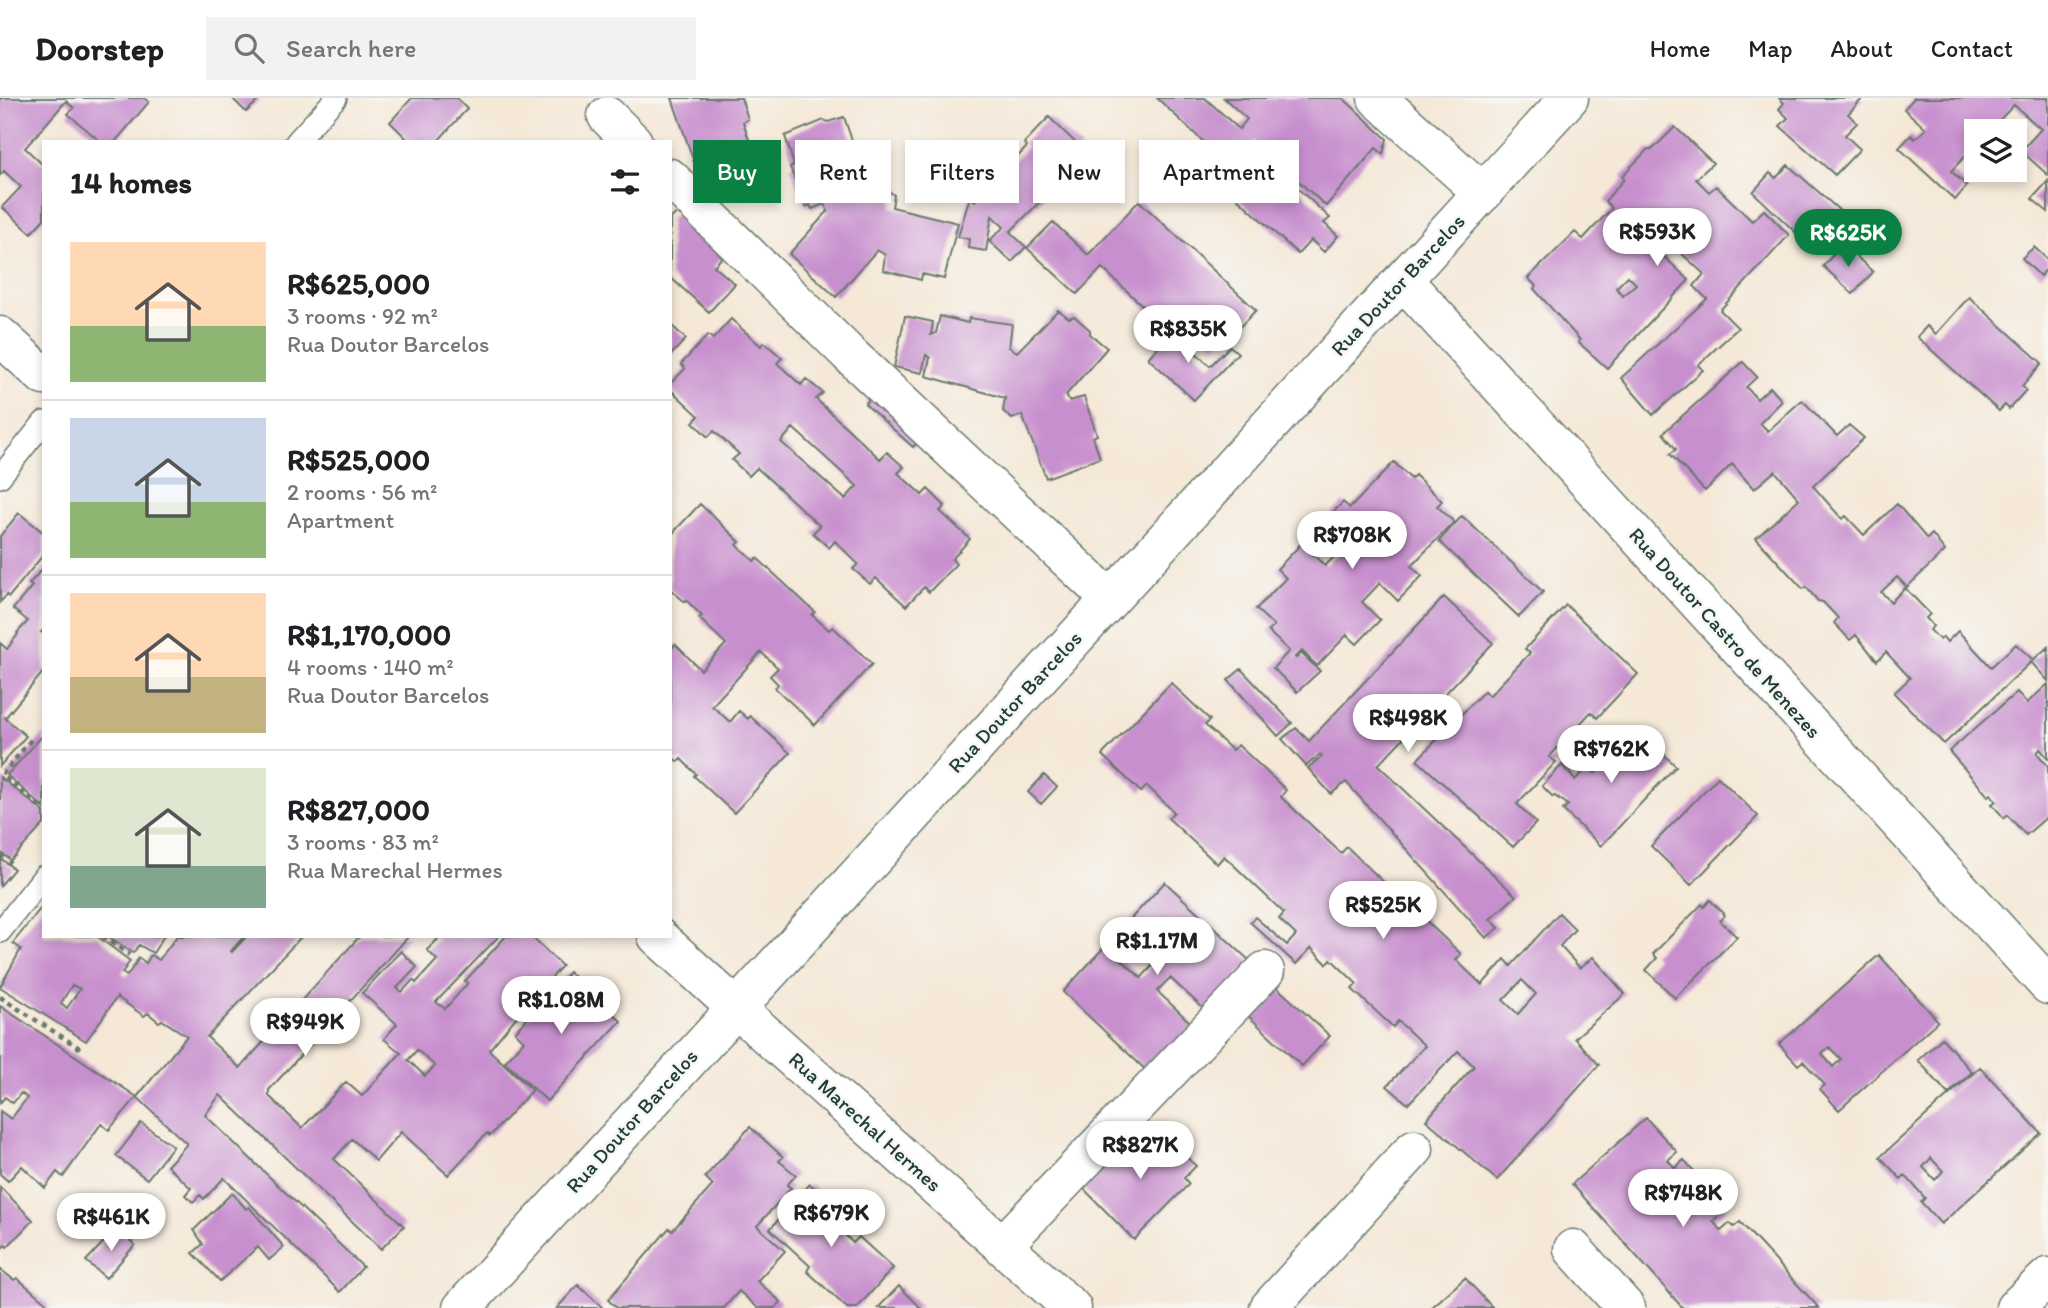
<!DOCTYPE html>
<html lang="en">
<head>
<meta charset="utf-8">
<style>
  :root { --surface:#fff; --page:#f2f2f2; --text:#202124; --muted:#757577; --line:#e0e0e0; --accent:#0b8043 }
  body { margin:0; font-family:Itim,sans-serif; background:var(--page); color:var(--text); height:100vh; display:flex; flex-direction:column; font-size:26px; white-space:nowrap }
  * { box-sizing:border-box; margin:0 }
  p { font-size:23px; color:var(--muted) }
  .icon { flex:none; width:38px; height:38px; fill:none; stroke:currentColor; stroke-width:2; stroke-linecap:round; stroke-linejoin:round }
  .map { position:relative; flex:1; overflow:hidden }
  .drawer { position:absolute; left:42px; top:42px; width:630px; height:798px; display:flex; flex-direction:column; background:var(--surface); border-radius:0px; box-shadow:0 4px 10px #0003 }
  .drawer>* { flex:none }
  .top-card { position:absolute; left:693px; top:42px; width:665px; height:63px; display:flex; gap:14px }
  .tools { position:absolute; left:1964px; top:21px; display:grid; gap:14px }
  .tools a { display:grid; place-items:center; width:63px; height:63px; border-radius:0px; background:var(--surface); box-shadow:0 4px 10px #0003; font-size:35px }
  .price { position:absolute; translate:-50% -60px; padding:0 16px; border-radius:24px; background:#fff; color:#222; font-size:23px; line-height:46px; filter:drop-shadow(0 2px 4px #0008) }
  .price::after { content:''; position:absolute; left:50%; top:42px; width:21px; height:16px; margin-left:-10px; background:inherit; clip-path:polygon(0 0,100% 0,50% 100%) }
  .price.current { background:var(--accent); color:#fff }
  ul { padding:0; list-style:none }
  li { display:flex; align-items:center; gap:21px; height:175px; padding:0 28px }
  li+li { border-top:2px solid var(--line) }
  li span { display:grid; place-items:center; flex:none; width:196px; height:140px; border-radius:0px; color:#555 }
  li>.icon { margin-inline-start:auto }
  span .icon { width:84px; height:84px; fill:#fffc; stroke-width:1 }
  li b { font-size:30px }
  h2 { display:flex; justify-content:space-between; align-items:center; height:84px; padding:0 28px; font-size:30px }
  .pill { padding:0 24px; border-radius:0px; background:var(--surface); box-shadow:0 4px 10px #0003; font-size:24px; line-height:63px }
  .pill.current { background:var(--accent); color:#fff }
  header { display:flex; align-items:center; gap:42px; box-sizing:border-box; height:98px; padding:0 35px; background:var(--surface); border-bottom:2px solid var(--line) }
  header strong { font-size:33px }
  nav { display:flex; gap:38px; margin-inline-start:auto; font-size:24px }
  .search { width:490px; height:63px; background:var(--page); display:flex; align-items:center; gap:18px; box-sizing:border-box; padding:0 24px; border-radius:0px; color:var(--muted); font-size:26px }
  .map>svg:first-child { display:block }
</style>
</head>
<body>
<header>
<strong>Doorstep</strong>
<div class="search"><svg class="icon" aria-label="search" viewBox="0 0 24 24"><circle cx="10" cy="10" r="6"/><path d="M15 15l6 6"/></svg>Search here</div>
<nav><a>Home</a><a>Map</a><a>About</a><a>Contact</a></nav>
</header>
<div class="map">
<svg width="2048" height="1210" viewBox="0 0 2048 1210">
  <rect width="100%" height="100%" fill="#f6f6f2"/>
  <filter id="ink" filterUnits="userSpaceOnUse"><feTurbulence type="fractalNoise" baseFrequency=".0143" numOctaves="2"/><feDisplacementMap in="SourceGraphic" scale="14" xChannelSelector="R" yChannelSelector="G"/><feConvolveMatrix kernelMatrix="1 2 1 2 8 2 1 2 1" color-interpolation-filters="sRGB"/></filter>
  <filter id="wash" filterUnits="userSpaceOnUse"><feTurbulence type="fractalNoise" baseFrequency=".00686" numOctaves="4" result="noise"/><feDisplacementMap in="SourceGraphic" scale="28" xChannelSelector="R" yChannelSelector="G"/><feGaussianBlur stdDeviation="1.57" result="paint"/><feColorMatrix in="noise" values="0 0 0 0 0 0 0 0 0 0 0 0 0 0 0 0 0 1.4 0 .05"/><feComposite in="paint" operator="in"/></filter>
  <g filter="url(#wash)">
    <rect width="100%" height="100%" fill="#f5e8d7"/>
    <g id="blocks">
      <path fill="#c88fce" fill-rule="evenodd" d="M0,0H144L149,4L115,44H101L68,16L74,10L66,3L25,50L42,66L44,64V121L31,135L2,109L21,89L4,73L0,77Z
        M232,0H261L246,14Z
        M412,0H457L467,11L437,44H410L390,24Z
        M672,0H741L748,21L743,24L763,84L732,95L720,63L696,70Z
        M1157,0H1205L1239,31L1247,21L1224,0H1343L1387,41L1383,56L1376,50L1326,108L1254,43L1216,84L1196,66L1211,51Z
        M1779,0H1863L1848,16L1857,25L1845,37L1860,51L1835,77L1780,28L1788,20L1779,11L1784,5Z
        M1914,0H2048V77L2021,53L2041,31L2014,7L1989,33H1976V47L1951,73L1967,88L1955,102L1899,50L1911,37L1915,41L1926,31L1904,11Z
        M844,19L870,95L883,89L894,97L892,109L958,125L944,181L922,176L921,182L883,172L885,157L877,152L836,199L789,156L828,113L824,106L812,111L810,107L806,109L790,69L794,67L785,38L824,22L828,24Z
        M1049,19L1081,50L1057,74L1063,80L1010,134L1026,149L1012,164L989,143L1004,129L992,118L986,153L968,150L969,141L958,139L970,98L975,103L1027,49L1024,45Z
        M1675,29L1713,65L1696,81L1709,94L1716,88L1752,123L1764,112L1789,137L1720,212L1738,230L1698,267L1703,272L1653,317L1621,280L1707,201L1694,188L1704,176L1668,143L1674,138L1657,123L1643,139L1689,182L1607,270L1578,244L1580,242L1534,191L1536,188L1528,180L1575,134L1583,141L1612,110L1605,103L1624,81L1622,78L1648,51L1652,52ZM1628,178L1636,186L1623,198L1616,190Z
        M1259,55L1330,120L1324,125L1338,138L1324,154L1311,142L1298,156L1223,87L1243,66L1246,69Z
        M1788,67L1839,112L1829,123L1832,125L1820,139L1817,136L1808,146L1753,94L1770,75L1776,80Z
        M2048,83V114L2032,101Z
        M1139,103L1256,212L1230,239L1226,235L1215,248L1182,218L1169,232L1102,170L1077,196L1027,150L1053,124L1088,157Z
        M680,112L725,156L714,168L735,186L709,214L670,179V121Z
        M1843,146L1873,174L1853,196L1823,168Z
        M2034,149L2048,162V170L2040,178L2022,160Z
        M1969,199L2042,265L2022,288L2026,292L2009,311L2005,307L1999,313L1917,239L1927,228L1936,236Z
        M1058,212L1069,220L1074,218L1090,232V236L1107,250L1066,297L1069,303L1084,299L1097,337L1093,339L1100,360L1046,380L1022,317L1012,321L1003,313L1005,300L926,278L930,260L926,257L922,275L894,269L905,218L933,224L931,237L936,235L940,218L968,225L969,220L1012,226L1009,249L1017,254Z
        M731,221L761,248L764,244L782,260L777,265L801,287L806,281L823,295L816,301L880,361L887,354L904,369L898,375L922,397L928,391L945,408L940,413L970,441L952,461L956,466L929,494L924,489L906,508L876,480L870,486L853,471L858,466L835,443L829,450L813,435L820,428L757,370L749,378L732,362L739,356L714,333L708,339L693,324L699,318L670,291V286L685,271L681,266L708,237L713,241ZM793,330L857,388L845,401L781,344Z
        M670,226L686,241L670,258Z
        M1172,233L1210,268L1230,248L1238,255L1194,302L1148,260Z
        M1743,264L1757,279L1746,289L1757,301L1770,289L1782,303L1760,325L1768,333L1802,302L1837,338L1849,327L1864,340L1813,388L1842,421L1846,418L1864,437L1897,406L1927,441L1932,436L1945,453L1907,489L1897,479L1881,494L1891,504L1905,490L1930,516L1926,520L1933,528L1930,532L1940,542L1943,539L1947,544L1958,533L1991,569L2016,546L2033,562L2048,549V583L2031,564L1944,646L1894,595L1910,580L1886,554L1877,563L1856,537L1850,542L1834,525L1838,520L1823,504L1818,503L1806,489L1803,491L1756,440L1799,401L1775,373L1754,391L1732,366L1705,393L1670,356L1676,351L1663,335Z
        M877,292L924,337L913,349L865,306Z
        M1394,364L1411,381L1415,377L1442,403L1437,408L1454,424L1411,468L1422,478L1398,503L1380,485L1362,504L1380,522L1357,546L1347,537L1317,568L1302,553L1295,559L1296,560L1301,555L1320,573L1297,594L1273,570L1289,553L1268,533L1274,528L1256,511L1286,480L1277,471L1302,445L1325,468L1342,451L1319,429L1343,404L1350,410Z
        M700,406L740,444L737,447L754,463L757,460L815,514L812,517L829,532L833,529L872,566L815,627L775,590L778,586L770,578L778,570L761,554L712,608L730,624L739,613L748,621L750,618L790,655L734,715L694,678L696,676L681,661L678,664L670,657V547L673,549L675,546L701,572L726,546L699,520L702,518L686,502L685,504L670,491V438Z
        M19,415L44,435V456L9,499L7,497L0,504V438Z
        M1462,418L1543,494L1519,519L1439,443Z
        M44,469V532L41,534L44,536V573L5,620L26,638L0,668V545L7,551L18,536L17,535L28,523L13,511L32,488L29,486Z
        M1444,499L1493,545L1378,667L1516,798L1490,821L1499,830L1486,840L1346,684L1331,696L1308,670L1322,658L1320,656L1306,668L1282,641L1296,630L1309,643Z
        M1566,507L1638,576L1597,620L1591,614L1549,659L1556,664L1517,706L1536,725L1513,749L1417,662L1484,593L1489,598L1530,555L1525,551Z
        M1241,571L1292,625L1278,638L1228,582Z
        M1171,585L1210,622L1205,627L1232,652L1238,647L1286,692L1281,699L1341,755L1347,749L1394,794L1390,799L1417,825L1422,819L1461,856L1456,862L1482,887L1505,861L1511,868L1559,815L1575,831L1560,848L1580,870L1593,859L1625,896L1575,940L1599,967L1497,1082L1426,1022L1474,968L1458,953L1408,1006L1387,988L1425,948L1398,923L1393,929L1352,891L1357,886L1331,861L1327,866L1311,850L1296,866L1250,824L1255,819L1287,847L1296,837L1279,821L1284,815L1224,758L1217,766L1168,720L1174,714L1147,688L1141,694L1102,657ZM1522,882L1536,896L1518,916L1503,902Z
        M2048,586V660L2040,651L2037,655L2048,668V718L2026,737L2007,717L2004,720L1992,706L1996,703L1991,696L1988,698L1949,653L2017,594L2027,605Z
        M1639,633L1676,668L1601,748L1563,712L1568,707L1559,700V701L1555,698L1553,699L1542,688L1562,667L1575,682L1588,669L1595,675L1600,670L1593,663L1619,636L1628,644Z
        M44,636V710L7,677Z
        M1044,677L1057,689L1041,706L1028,694Z
        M0,679L44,714V726L11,762L0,754Z
        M1718,679L1758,718L1691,787L1651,748Z
        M0,760L14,771L0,788Z
        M1165,784L1251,864L1205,912L1170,880L1157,893L1193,927L1149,975L1063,894L1106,847L1141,880L1156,864L1121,831Z
        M1710,802L1725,817L1720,823L1737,839L1675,900L1646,872L1657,860L1653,856L1702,806L1704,809Z
        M44,806V838H97L130,863L122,875L127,878L139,860L146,865L151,857L159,862L177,838H244L231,853L232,854L247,838H302L207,939L240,970L360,838H409L269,992V998L302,1030L346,984L362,998L401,955L384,941L397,926L362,895L401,853L417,869L397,890L402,894L413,882L416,885L437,862L427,852L438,841L434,838H499L436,904L445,911L468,885L465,883L506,838H531L562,868L527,906L489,952L532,992L490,1038L487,1035L448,1077L401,1034L376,1063L352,1041L334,1061L404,1128L381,1151L220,997L205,1017L363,1169L340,1194L224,1080L204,1101L200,1097L193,1104L185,1097L191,1090L167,1068L187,1046L137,999L187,938L162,922L159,924L148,915L144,918L117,899L86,943L0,889L21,851L13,845ZM72,887L80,891L67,910L61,905ZM417,952L435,968L425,978L408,962Z
        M108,838H164L153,855L139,847L133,855Z
        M1879,857L1938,923L1839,1012L1820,991L1825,987L1803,963L1798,967L1779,946ZM1829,949L1841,961L1833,969L1822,956Z
        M569,874L621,923L547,1003L505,964L524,943L515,934Z
        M1271,884L1330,938L1302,968L1244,914Z
        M0,908L137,999L109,1032L101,1026L63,1079L57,1074L45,1090L22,1068L8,1083L0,1076V1013L11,1021L27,1000L21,995L13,1005L5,999L0,1005Z
        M1942,940L1972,974L1948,996L1918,962Z
        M1980,969L2041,1035L1941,1126L1921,1104L1925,1100L1905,1077L1901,1081L1880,1059ZM1931,1060L1943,1073L1935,1082L1923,1069Z
        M1646,1020L1677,1054L1668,1062L1675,1070L1684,1062L1727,1110L1713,1123L1721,1133L1730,1125L1734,1129L1740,1124L1819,1210H1683L1681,1208L1572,1086Z
        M141,1025L173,1048L147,1081L116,1058Z
        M750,1029L783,1059L779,1063L796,1077L787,1087L791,1090L757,1128L785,1153L757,1183L781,1204L775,1210H758L739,1193L724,1210H617L608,1202L669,1130L672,1133L713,1087L705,1079Z
        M1159,1032L1196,1068L1184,1080L1189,1086L1134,1142L1082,1089L1133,1033L1144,1046Z
        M810,1086L852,1124L842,1134L853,1145L859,1139L893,1170L857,1210H847L807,1173L810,1168L770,1131Z
        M0,1089L33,1122L7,1149L5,1147L0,1152Z
        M232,1095L246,1111L249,1109L284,1149L269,1162L258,1149L220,1183L193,1155L203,1146L194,1132Z
        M116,1131L135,1147L106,1180L86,1163Z
        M0,1171L14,1182L17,1180L50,1208L48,1210H0Z
        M1465,1180L1493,1210H1431Z
        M578,1187L603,1210H557Z
        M899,1188L921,1210H878Z"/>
    </g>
  </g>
  <g filter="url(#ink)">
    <use href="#blocks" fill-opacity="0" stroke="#6a796d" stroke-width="2"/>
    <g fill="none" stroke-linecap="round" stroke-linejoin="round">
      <defs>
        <path id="lane" d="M296,44L336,0
          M0,379L44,324
          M0,834L44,778"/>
        <path id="street" d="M1377,0L1483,95
          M607,18L633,44
          M670,80L848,255L1110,501
          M735,909L1072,1210
          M1003,1147L1265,873
          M1573,1151L1626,1210
          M1269,1210L1414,1051
          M2015,1210L2048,1179"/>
        <path id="secondary" d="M1403,182L2048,887
          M0,238L44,278
          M657,838L735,909
          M462,1210L1569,0"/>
      </defs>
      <use href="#lane" stroke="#6a796d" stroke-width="24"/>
      <use href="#street" stroke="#6a796d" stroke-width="41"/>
      <use href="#secondary" stroke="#6a796d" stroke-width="41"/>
      <path stroke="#6a796d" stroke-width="4.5" stroke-dasharray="5 5" stroke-linecap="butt" d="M31,642L2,677L44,713
        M0,757L10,765
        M103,838L129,857
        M0,899L81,951"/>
      <use href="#lane" stroke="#fff" stroke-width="21"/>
      <use href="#street" stroke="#fff" stroke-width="38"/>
      <use href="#secondary" stroke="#fff" stroke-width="38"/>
    </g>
  </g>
  <g text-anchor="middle" stroke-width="5" stroke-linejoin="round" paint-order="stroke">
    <g font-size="21" fill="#1f3d34" stroke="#f6f6f2">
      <text transform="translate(1398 187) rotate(-47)" y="7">Rua Doutor Barcelos</text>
      <text transform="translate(1725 535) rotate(48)" y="7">Rua Doutor Castro de Menezes</text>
      <text transform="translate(1015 604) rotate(-47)" y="7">Rua Doutor Barcelos</text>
      <text transform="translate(632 1023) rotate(-48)" y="7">Rua Doutor Barcelos</text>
      <text transform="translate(865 1024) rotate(42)" y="7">Rua Marechal Hermes</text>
    </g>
  </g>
</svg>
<div class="tools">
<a><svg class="icon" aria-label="layers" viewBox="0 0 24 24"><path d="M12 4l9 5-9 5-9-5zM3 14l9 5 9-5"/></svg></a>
</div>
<b class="price" style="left:1657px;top:170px">R$593K</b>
<b class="price current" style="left:1848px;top:171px">R$625K</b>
<b class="price" style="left:1188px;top:267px">R$835K</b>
<b class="price" style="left:1352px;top:473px">R$708K</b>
<b class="price" style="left:1408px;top:656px">R$498K</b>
<b class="price" style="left:1611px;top:687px">R$762K</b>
<b class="price" style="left:1383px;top:843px">R$525K</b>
<b class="price" style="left:1157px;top:879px">R$1.17M</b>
<b class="price" style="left:561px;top:938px">R$1.08M</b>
<b class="price" style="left:305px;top:960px">R$949K</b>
<b class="price" style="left:1140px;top:1083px">R$827K</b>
<b class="price" style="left:1683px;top:1131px">R$748K</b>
<b class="price" style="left:831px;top:1151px">R$679K</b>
<b class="price" style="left:111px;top:1155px">R$461K</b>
<div class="top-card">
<a class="pill current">Buy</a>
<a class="pill">Rent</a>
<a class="pill">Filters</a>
<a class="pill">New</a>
<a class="pill">Apartment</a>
</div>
<section class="drawer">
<h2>14 homes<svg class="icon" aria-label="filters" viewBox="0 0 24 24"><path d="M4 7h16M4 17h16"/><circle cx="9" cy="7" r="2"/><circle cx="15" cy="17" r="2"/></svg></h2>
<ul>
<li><span style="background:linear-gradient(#ffd9b3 60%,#8fb573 0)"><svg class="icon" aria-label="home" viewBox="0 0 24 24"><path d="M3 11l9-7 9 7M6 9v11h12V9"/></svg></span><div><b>R$625,000</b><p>3 rooms · 92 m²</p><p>Rua Doutor Barcelos</p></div></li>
<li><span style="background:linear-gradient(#c9d6e8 60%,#8fb573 0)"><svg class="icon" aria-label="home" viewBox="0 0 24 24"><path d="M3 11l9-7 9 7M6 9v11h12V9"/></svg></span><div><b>R$525,000</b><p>2 rooms · 56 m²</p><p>Apartment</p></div></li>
<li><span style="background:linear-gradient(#ffd9b3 60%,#c2b280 0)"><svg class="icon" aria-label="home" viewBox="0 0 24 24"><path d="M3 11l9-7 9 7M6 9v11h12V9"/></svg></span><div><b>R$1,170,000</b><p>4 rooms · 140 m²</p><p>Rua Doutor Barcelos</p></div></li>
<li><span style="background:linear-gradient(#dfe7d0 70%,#7fa58c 0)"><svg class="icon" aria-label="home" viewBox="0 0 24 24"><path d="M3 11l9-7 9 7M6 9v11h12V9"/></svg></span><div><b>R$827,000</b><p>3 rooms · 83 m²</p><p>Rua Marechal Hermes</p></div></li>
</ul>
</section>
</div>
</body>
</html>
